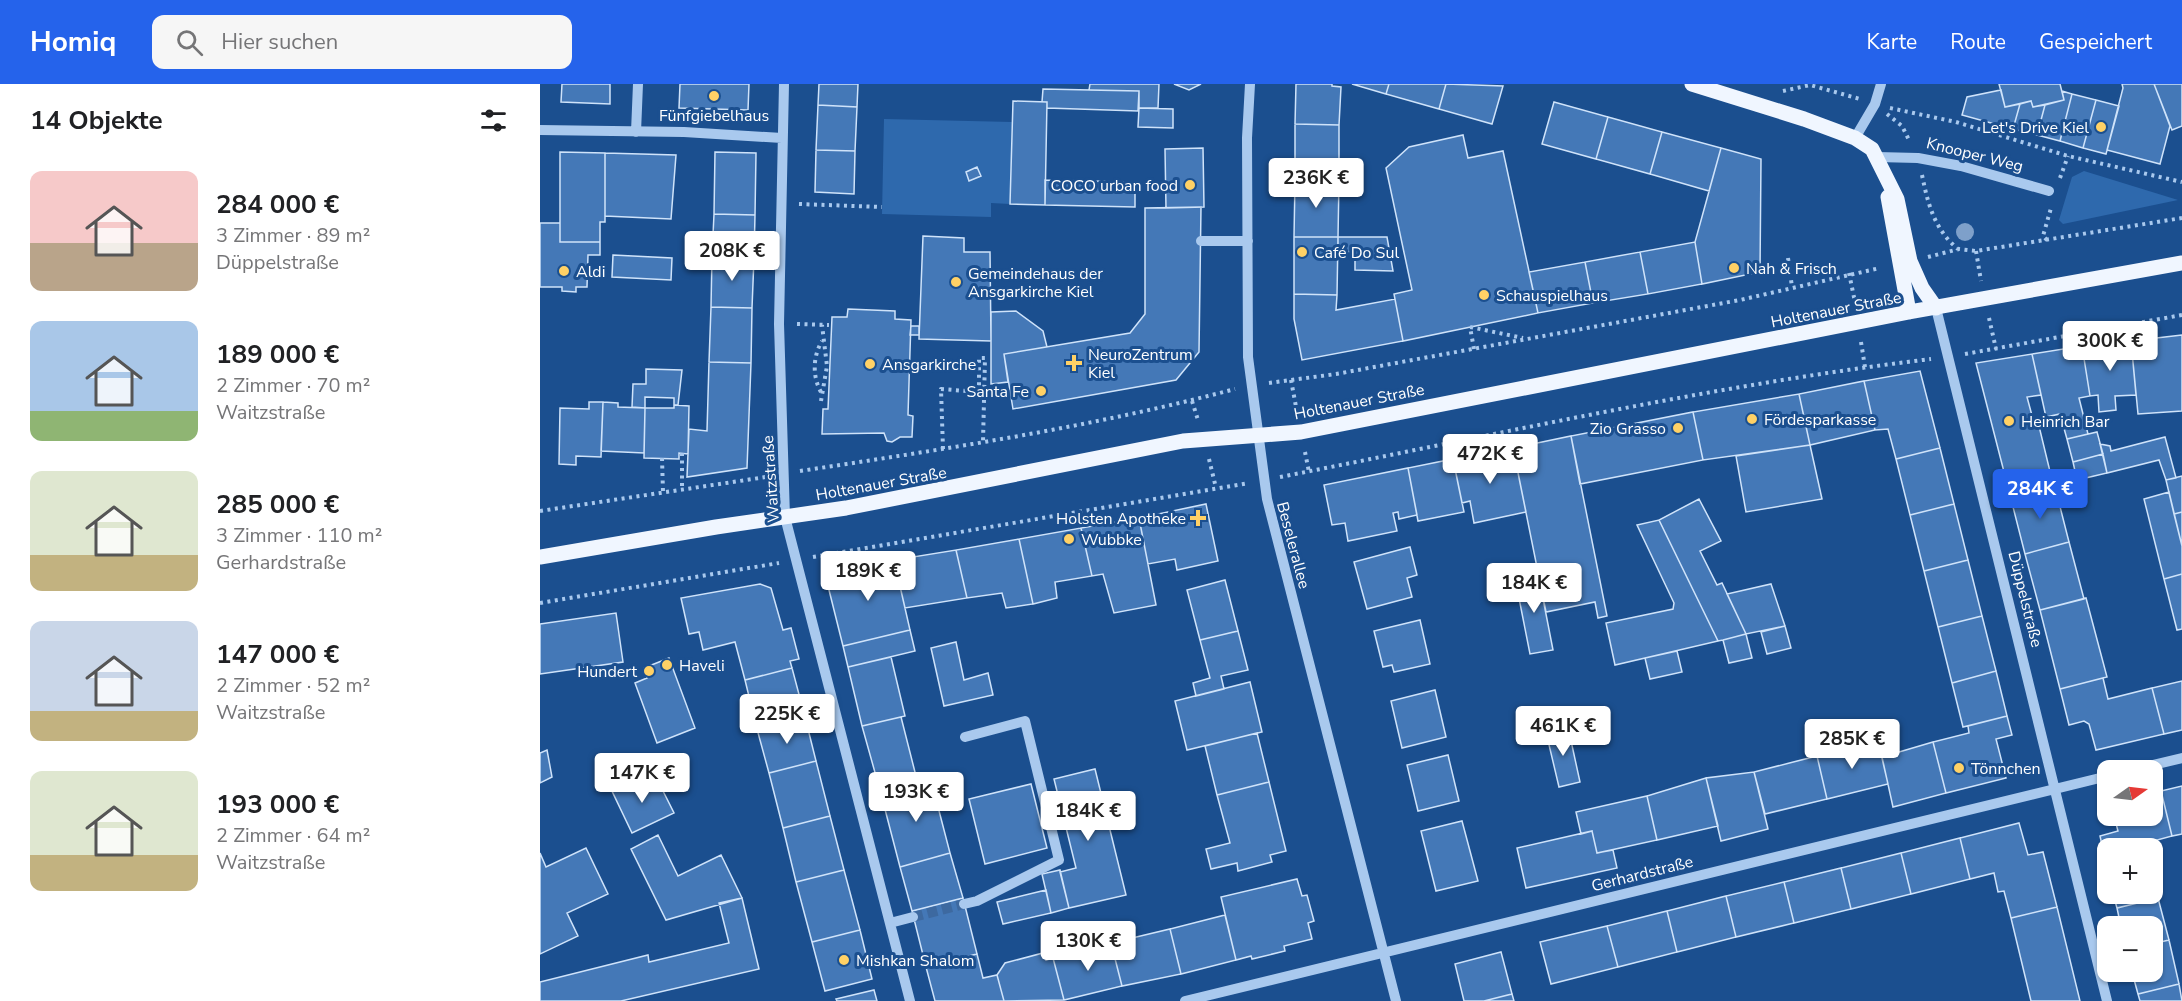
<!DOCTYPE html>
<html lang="de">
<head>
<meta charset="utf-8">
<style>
  :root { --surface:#fff; --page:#f6f6f6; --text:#202124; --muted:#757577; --accent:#2563eb }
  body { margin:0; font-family:"Nunito Sans",sans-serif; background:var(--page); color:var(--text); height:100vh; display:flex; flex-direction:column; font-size:22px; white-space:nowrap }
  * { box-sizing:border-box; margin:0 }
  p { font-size:20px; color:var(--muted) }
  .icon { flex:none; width:33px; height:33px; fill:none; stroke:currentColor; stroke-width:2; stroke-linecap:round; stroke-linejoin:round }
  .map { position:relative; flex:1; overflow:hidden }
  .details { display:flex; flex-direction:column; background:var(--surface); width:540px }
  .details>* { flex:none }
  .needle { width:39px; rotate:76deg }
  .controls { position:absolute; left:1557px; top:676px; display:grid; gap:12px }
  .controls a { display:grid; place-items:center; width:66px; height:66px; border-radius:12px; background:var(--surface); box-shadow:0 2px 4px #0004; font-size:30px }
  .price { position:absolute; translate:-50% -51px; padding:0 14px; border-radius:6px; background:#fff; color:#222; font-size:20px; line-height:39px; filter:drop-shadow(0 2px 3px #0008) }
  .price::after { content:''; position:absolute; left:50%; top:36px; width:18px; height:14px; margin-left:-9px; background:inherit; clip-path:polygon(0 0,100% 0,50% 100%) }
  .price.current { background:var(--accent); color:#fff }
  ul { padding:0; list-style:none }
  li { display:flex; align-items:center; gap:18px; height:150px; padding:0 30px }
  li span { display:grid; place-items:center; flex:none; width:168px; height:120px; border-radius:12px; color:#555 }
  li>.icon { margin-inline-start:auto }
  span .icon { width:72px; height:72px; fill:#fffc; stroke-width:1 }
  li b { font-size:26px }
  h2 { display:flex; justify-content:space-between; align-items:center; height:72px; padding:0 30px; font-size:26px }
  header { display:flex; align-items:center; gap:36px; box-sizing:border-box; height:84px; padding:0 30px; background:var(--accent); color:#fff }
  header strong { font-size:28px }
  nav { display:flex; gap:33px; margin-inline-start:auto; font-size:21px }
  .search { width:420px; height:54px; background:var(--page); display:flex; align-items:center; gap:15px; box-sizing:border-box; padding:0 21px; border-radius:12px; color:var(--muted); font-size:22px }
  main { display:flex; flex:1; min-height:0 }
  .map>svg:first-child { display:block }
</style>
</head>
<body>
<header>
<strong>Homiq</strong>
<div class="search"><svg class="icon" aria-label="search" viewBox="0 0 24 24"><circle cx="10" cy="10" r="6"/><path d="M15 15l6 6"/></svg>Hier suchen</div>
<nav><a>Karte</a><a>Route</a><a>Gespeichert</a></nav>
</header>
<main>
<section class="details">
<h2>14 Objekte<svg class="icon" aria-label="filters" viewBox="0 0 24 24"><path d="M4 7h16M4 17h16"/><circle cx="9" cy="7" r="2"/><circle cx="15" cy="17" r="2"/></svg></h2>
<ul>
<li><span style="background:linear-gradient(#f6c9c9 60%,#b9a48a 0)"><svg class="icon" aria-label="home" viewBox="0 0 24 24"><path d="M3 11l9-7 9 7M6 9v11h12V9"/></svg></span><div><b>284 000 €</b><p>3 Zimmer · 89 m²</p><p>Düppelstraße</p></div></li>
<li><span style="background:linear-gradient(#a9c7e8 75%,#8fb573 0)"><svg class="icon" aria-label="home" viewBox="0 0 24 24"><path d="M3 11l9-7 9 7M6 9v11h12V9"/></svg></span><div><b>189 000 €</b><p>2 Zimmer · 70 m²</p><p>Waitzstraße</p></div></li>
<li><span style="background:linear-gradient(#dfe7d0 70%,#c2b280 0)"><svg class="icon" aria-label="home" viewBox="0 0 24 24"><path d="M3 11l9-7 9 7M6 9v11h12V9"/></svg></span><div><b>285 000 €</b><p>3 Zimmer · 110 m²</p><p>Gerhardstraße</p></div></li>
<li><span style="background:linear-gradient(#c9d6e8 75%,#c2b280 0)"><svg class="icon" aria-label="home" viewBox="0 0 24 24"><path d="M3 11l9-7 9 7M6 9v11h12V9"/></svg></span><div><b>147 000 €</b><p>2 Zimmer · 52 m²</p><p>Waitzstraße</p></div></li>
<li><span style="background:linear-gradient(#dfe7d0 70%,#c2b280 0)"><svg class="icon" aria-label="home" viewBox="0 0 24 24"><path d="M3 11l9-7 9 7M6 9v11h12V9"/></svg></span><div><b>193 000 €</b><p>2 Zimmer · 64 m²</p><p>Waitzstraße</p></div></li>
</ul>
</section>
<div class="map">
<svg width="1642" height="917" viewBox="0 0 1642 917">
  <rect width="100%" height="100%" fill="#1b4f8f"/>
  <path fill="#2e69ad" d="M344,35L472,38L470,120L451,119V133L342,130Z
    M1544,87L1638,116L1523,140L1519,136L1532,93Z"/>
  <path fill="#4478b7" stroke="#cfe3fa" stroke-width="1.5" d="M70,0V20L21,18L22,0Z
    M140,0H209L208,26L139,24Z
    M279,0H318L317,23L278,21Z
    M550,0H619L618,24H599V7L549,6Z
    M634,0H661L649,6Z
    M756,0H792V2L801,3L799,41L755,40Z
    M812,0H849L846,10Z
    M849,0H906L899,25L846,10Z
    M906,0L963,2L952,40L899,25Z
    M1459,0H1520L1524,16L1493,23L1491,17L1465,23Z
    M1582,0H1614L1630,42L1620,80L1567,66L1583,4Z
    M1614,0H1642V42L1632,46Z
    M503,5L599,7L598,27L507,24V18H502Z
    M1461,6L1465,23L1480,20L1473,45L1422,31L1427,13Z
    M1522,7L1532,10L1520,57L1497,51L1505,21L1524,16Z
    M1532,10L1556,16L1543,64L1520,57Z
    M1556,16L1579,22L1566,70L1543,64Z
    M473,17L507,18L505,121L470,120Z
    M1491,17L1493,23L1505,21L1497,51L1473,45L1480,20Z
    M1014,18L1068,33L1056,75L1002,60Z
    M278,21L317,23L315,67L276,66Z
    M599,24L633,25V44L598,43Z
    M1068,33L1122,48L1110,90L1056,75Z
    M755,40L799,41V97H755Z
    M1122,48L1181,64L1169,107L1110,90Z
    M923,51L928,74L963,67L998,229L863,257L854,210L872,206L846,84L869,63Z
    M663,64L664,123L626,124L625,65Z
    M1181,64L1221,75L1220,188L1162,200L1155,158Z
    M276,66L315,67L314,110L275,108Z
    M20,68L65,69V138H60V158H20Z
    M175,68L216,69L215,131L174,130Z
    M65,69L136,71L131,135L65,132Z
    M437,83L441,92L429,97L426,88Z
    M505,96L595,98V123L505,121Z
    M755,97H799L798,153H754Z
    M661,123L659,268L636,296L473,325L464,270L590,249L605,230V124Z
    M174,130L215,131L214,174L172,172Z
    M0,139H20V158H60V171H48L47,203H36V208L22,207V203H0Z
    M383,152L424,154V168H450L451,257L379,255Z
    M754,153H798L797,211L754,210Z
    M798,153H847L853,187L815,186V168L798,167Z
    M1155,158L1162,200L1108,210L1100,168Z
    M1100,168L1108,210L1053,219L1045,178Z
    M73,171L132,174L131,196L72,193Z
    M172,172L214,174L212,224L171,223Z
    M1045,178L1053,219L998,229L989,188Z
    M754,210L797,211L796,226L855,215L863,257L762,276L754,235Z
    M171,223L212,224L211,279L169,278Z
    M308,225L355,227V235L371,236L368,331L373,332L372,353H360L352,358L347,357L344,349L282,350L283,325H288L292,233H307Z
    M476,227L503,247L507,263L464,270L468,298L451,300V228Z
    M371,242H379V251H370Z
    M1642,251V327L1598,330L1591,257Z
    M1591,257L1596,311L1575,312L1576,326L1559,328L1558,311L1550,312L1542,262Z
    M1542,262L1550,312L1539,314L1548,350L1527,355L1520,330L1506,333L1492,270Z
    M1492,270L1501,311L1487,313L1494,339L1498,338L1514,404L1471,415L1436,279Z
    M169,278L211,279L207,384L147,393L149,345L167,347Z
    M106,285L142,286L138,321H134V314L105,313V324L92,323L93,300H106Z
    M1380,287L1400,364L1356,375L1348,345L1335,346L1324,297Z
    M1324,297L1335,346L1270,361L1259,310Z
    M1259,310L1270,361L1163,376L1153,328Z
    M49,318H63L61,373L36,372V381L19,380L20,324L49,325Z
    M63,318L78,319V323L105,324L104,369L61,367Z
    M134,321L149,322L148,370L139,369V375L104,374L105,324H134Z
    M1153,328L1163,376L1040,400L1031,352Z
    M1557,348L1563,370L1533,378L1527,355Z
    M1031,352L1067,532L1058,534L1055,518L1006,528L973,364Z
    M1625,353L1636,394L1626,396L1619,376L1567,389L1560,360L1570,362L1571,367Z
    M1270,361L1282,415L1206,428L1196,372Z
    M973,364L986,428L934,439L930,417L922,419L913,375Z
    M1400,364L1414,420L1370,431L1356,375Z
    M1563,370L1567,389L1537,396L1533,378Z
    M913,375L924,428L878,437L868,384Z
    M868,384L877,431L859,435L858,428L853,429L857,447L808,457L805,439L792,441L784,401Z
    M1642,392V428L1634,430L1626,396Z
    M1515,403L1529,458L1485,470L1471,415Z
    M1629,408L1642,462V490L1624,495L1604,415Z
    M1159,415L1181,457L1160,467L1177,501L1182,499L1206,550L1183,556L1178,557L1119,436Z
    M666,420L678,477L637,486L635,475L608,480L599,434Z
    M1414,420L1428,476L1384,487L1370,431Z
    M1642,428V462L1634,430Z
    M599,434L616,521L574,529L563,490L552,492L541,444Z
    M1119,436L1178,557L1075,581L1066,539L1133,525L1134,519L1097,441Z
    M541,444L552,492L515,498L517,514L493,520L479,455Z
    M479,455L493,520L466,524L462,509L427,514L416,466Z
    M1529,458L1544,515L1500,526L1485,470Z
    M870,463L877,491L867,494L872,513L827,525L814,478Z
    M416,466L427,514L365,524L354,476Z
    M354,476L370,546L303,562L285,490Z
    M1428,476L1442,532L1398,543L1384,487Z
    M998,489L1013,566L990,570L975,494Z
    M1642,490V545L1637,546L1624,495Z
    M685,496L698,547L660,556L647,506Z
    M220,500L231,504L243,546L251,544L259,575L250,577L252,584L205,596L195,558L163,566L159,548L149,550L141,514Z
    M1231,500L1245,542L1206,550L1187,510Z
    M1546,514L1567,593L1520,605L1500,526Z
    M76,529L83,578L0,590V540Z
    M1442,532L1456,587L1412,599L1398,543Z
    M880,536L890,580L854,588L852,581L843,583L834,547Z
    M1245,542L1251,564L1227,570L1221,548Z
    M370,546L375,567L308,583L303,562Z
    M698,547L708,586L681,592L684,605L656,612L653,599L670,594L660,556Z
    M1206,550L1212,574L1189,579L1183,556Z
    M416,558L424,596L448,589L453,611L404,622L391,564Z
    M1137,567L1142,588L1110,595L1105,574Z
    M351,573L365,632L322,642L308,583Z
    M129,574L155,644L117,659L95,599L107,594L104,584Z
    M252,584L265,633L217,645L205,596Z
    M1456,587L1467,632L1423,643L1412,599Z
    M1563,594L1568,615L1612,604L1624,650L1556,666L1549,640L1544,637L1529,641L1520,605Z
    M1642,597V646L1624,650L1612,604Z
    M710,598L722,648L647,666L635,617Z
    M895,606L906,653L862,664L851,617Z
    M1467,632L1472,651L1456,655L1466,694L1406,709L1393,658L1429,649L1428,642Z
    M265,633L276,677L229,689L217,645Z
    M361,633L378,700L341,710L322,642Z
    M1028,643L1040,698L1019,703L1006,648Z
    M717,649L729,698L677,711L665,662Z
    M1338,657L1348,700L1287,715L1277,672Z
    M1393,658L1406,709L1353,723L1342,673Z
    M7,666L12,693L0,699V669Z
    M908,671L919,717L878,727L867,681Z
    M1277,672L1287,715L1225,730L1214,688Z
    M276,677L290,732L243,744L229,689Z
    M555,685L586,811L529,824L520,788L536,784L514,695Z
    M1214,688L1228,745L1181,757L1166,694Z
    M116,693L134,729L92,749L71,705L91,696L95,704Z
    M1166,694L1178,742L1117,756L1107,712Z
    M391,696L410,769L360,783L341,710Z
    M729,698L746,767L730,771L732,778L698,787L697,779L671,785L666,765L690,759L677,711Z
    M491,700L507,764L445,780L429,715Z
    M1642,702V750L1632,752L1621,707Z
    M1621,707L1632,752L1606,759L1607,765H1568V788L1560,752L1578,747L1574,732H1612V709Z
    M1107,712L1117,756L1057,769L1052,747L1041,750L1036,728Z
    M290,732L304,786L256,798L243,744Z
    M922,737L938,797L896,807L881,747Z
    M1479,739L1488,771L1503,768L1517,823L1471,834L1464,807L1458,808L1454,789L1430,795L1420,754Z
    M1052,747L1057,769L1073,766L1077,784L986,804L977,764Z
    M118,751L138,792L181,771L202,814L126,836L91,765Z
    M1420,754L1430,795L1371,810L1361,769Z
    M46,764L68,810L27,829L38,852L0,870V769L6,783Z
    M410,769L423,814L372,827L360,783Z
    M1361,769L1371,810L1311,825L1301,784Z
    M1301,784L1311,825L1254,839L1244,798Z
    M304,786L320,846L272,858L256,798Z
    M520,786L529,824L511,829L502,790Z
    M1612,792L1618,814L1577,824L1573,810H1612Z
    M757,795L762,812L767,811L774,837L768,839L772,855L744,862L745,867L712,875L711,872L696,876L681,813Z
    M1244,798L1254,839L1196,853L1186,812Z
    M506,806L511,829L463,840L457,818Z
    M1186,812L1196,853L1137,868L1127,827Z
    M202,814L219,885L81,917H0V898L108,871L109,878L189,859L179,819Z
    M423,814L437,870L386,883L372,827Z
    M1618,814L1629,856L1612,860V843H1581L1577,824Z
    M1517,823L1540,917H1491L1471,834Z
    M1127,827L1137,868L1078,883L1067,842Z
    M685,831L696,876L641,890L630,845Z
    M1067,842L1078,883L1011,900L1000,858Z
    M630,845L641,890L582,902L571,859Z
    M320,846L332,895L285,907L272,858Z
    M1629,856L1639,900L1598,910L1592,888H1612V860Z
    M571,859L582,902L524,916L513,874Z
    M961,868L972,910L944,917H924L915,880Z
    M503,869L506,876L513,874L524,916L464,917L457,891L465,879Z
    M437,870L443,894L457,891L464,917H395L386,883Z
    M1639,900L1642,917H1600L1598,910Z
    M334,906L337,917H297L296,915Z
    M972,910L974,917H944Z"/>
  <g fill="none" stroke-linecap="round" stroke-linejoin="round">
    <path stroke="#3d69a0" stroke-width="10" stroke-dasharray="10 5" stroke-linecap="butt" d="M373,833L424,820"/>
    <path stroke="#a9c9ee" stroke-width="4" stroke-dasharray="3 4.5" stroke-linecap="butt" d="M1243,7L1270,1L1320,15
      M1350,24L1416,38L1528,72L1642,98
      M1347,30L1362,42L1369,56
      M1382,91C1388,120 1394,145 1418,165
      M1520,94L1528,72
      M259,120L342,123
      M1507,156L1503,152L1511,124
      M1436,167L1441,197
      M1388,173L1419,165L1436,167L1642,134
      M1248,174L1252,203
      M1309,189L1315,218
      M1449,234L1456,265
      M257,240L289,241
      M1321,258L1325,283
      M934,265L930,243L983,254
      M1425,270L1642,231
      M751,296L757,328
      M729,299L796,290L1200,216L1340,184
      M281,308C272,292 273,272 282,257
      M281,317L287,282L282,241
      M652,317L658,336
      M403,365L401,305L439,308V274H445L443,358
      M765,368L769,388
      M142,369V406
      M122,374L123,408
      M669,375L676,404
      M260,387C406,365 552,343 695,305
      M740,393C956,351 1172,301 1391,275
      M0,427L226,393
      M273,473L709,399
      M0,519L239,479"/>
    <path stroke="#a9c9ee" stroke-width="10" d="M244,0L239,240L245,433L370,917
      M710,0L707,54L708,273L727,415L856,917
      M0,46L144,48L242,54
      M96,48L98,0
      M1315,54L1335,20L1341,0
      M1337,73L1378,74L1421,82L1509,107
      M661,157H708
      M1396,224L1567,917
      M1588,687L1642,674
      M424,820L437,817L519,776L485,637L425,653
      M350,839L373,833
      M645,917L1568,692"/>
    <path stroke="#f0f6ff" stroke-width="15" d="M1152,0L1264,35L1315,54L1332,65L1357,115L1370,177L1382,204L1396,224
      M1348,113L1369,228
      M0,473L176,443L306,424L643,357L761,348L1369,228L1642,179"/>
  </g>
  <circle fill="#7ea0ca" cx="1425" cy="148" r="9"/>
  <g fill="#ffd166" stroke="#1b4f8f" stroke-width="2">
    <circle cx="174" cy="12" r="6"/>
    <circle cx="1561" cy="43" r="6"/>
    <circle cx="650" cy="101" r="6"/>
    <circle cx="762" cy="168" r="6"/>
    <circle cx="1194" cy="184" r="6"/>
    <circle cx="24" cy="187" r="6"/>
    <circle cx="416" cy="198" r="6"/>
    <circle cx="944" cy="211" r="6"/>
    <path d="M531 270h6v6h6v6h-6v6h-6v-6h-6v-6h6z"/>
    <circle cx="330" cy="280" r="6"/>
    <circle cx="501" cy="307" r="6"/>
    <circle cx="1212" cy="335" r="6"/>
    <circle cx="1469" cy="337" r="6"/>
    <circle cx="1138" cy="344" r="6"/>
    <path d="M655 425h6v6h6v6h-6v6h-6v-6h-6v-6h6z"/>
    <circle cx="529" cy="455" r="6"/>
    <circle cx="127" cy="581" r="6"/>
    <circle cx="109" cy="587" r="6"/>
    <circle cx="1419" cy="684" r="6"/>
    <circle cx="304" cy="876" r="6"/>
  </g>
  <g text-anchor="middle" stroke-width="6" stroke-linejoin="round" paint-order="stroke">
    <g font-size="16" fill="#fff" stroke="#1b4f8f" text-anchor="start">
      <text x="174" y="37" text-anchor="middle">Fünfgiebelhaus</text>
      <text x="1549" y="49" text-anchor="end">Let's Drive Kiel</text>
      <text x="638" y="107" text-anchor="end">COCO urban food</text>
      <text x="774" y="174">Café Do Sul</text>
      <text x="1206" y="190">Nah &amp; Frisch</text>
      <text x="36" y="193">Aldi</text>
      <text x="428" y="195">Gemeindehaus der<tspan x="428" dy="18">Ansgarkirche Kiel</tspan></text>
      <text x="956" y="217">Schauspielhaus</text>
      <text x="548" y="276">NeuroZentrum<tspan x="548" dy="18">Kiel</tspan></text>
      <text x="342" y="286">Ansgarkirche</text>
      <text x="489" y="313" text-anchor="end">Santa Fe</text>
      <text x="1224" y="341">Fördesparkasse</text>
      <text x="1481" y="343">Heinrich Bar</text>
      <text x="1126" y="350" text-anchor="end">Zio Grasso</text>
      <text x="646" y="440" text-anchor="end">Holsten Apotheke</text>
      <text x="541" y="461">Wubbke</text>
      <text x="139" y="587">Haveli</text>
      <text x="97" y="593" text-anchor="end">Hundert</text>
      <text x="1431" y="690">Tönnchen</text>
      <text x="316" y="882">Mishkan Shalom</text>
    </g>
    <g font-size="16" fill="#fff" stroke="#1b4f8f">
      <text transform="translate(1435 70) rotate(14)" y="6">Knooper Weg</text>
      <text transform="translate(1296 225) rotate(-11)" y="6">Holtenauer Straße</text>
      <text transform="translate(819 317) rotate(-11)" y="6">Holtenauer Straße</text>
      <text transform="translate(230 395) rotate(-94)" y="6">Waitzstraße</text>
      <text transform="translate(341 399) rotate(-10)" y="6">Holtenauer Straße</text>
      <text transform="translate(754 461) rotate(75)" y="6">Beselerallee</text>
      <text transform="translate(1486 515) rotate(76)" y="6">Düppelstraße</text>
      <text transform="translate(1102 789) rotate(-14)" y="6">Gerhardstraße</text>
    </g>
  </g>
</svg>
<div class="controls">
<a><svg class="needle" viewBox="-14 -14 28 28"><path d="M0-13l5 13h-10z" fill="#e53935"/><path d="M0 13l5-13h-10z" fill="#757577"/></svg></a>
<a>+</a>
<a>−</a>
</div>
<b class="price" style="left:776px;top:125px">236K €</b>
<b class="price" style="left:192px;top:198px">208K €</b>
<b class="price" style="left:1570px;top:288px">300K €</b>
<b class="price" style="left:950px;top:401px">472K €</b>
<b class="price current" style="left:1500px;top:436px">284K €</b>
<b class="price" style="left:328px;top:518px">189K €</b>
<b class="price" style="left:994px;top:530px">184K €</b>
<b class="price" style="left:247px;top:661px">225K €</b>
<b class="price" style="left:1023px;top:673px">461K €</b>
<b class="price" style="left:1312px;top:686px">285K €</b>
<b class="price" style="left:102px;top:720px">147K €</b>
<b class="price" style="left:376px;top:739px">193K €</b>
<b class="price" style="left:548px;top:758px">184K €</b>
<b class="price" style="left:548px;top:888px">130K €</b>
</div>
</main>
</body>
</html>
